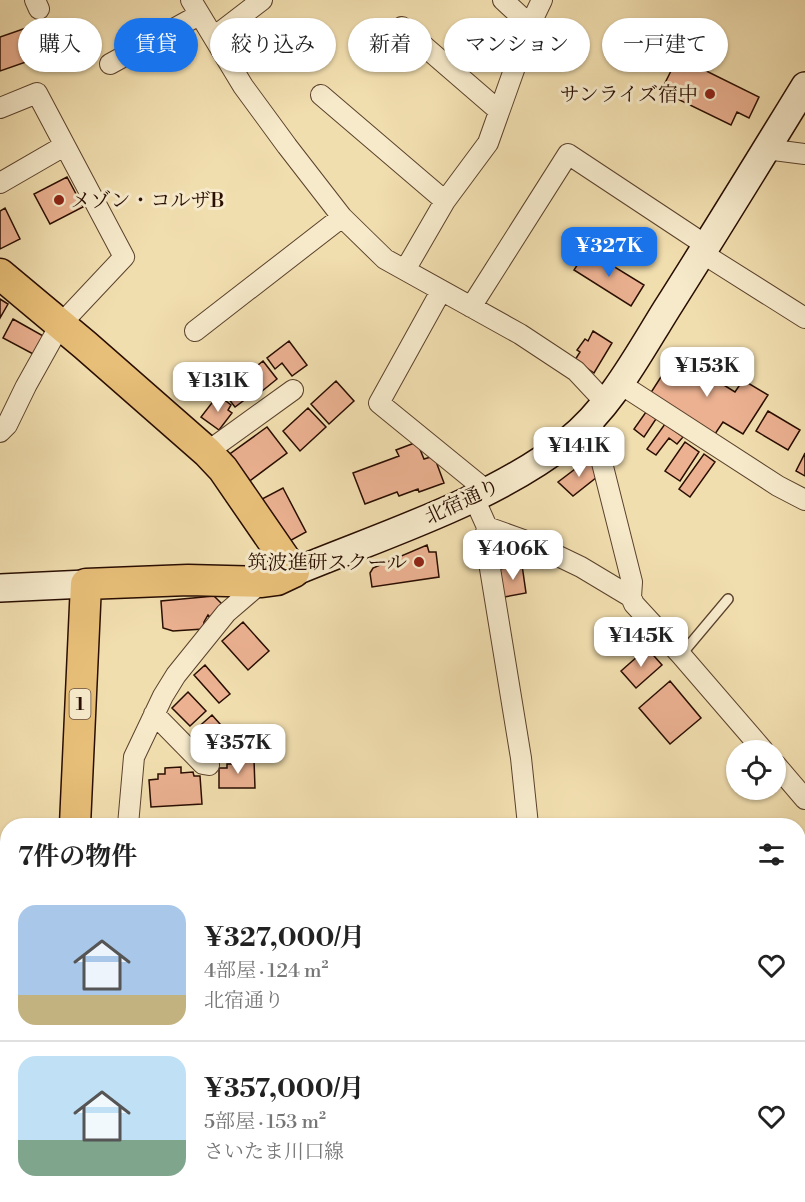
<!DOCTYPE html>
<html lang="ja">
<head>
<meta charset="utf-8">
<style>
  :root { --surface:#fff; --page:#f2f2f2; --text:#222; --muted:#767676; --line:#e0e0e0; --accent:#1a73e8 }
  body { margin:0; font-family:"Libre Bodoni","Noto Serif JP",serif; background:var(--page); color:var(--text); height:100vh; display:flex; flex-direction:column; font-size:22px; white-space:nowrap }
  * { box-sizing:border-box; margin:0 }
  p { font-size:20px; color:var(--muted) }
  .icon { flex:none; width:33px; height:33px; fill:none; stroke:currentColor; stroke-width:2; stroke-linecap:round; stroke-linejoin:round }
  .map { position:relative; flex:1; overflow:hidden }
  .drawer { position:absolute; left:0px; top:818px; width:806px; height:386px; display:flex; flex-direction:column; background:var(--surface); border-radius:24px 24px 0 0; box-shadow:0 2px 4px #0004 }
  .drawer>* { flex:none }
  .banner { position:absolute; left:18px; top:18px; width:770px; height:54px; display:flex; gap:12px }
  .controls { position:absolute; left:726px; top:740px; display:grid; gap:12px }
  .controls a { display:grid; place-items:center; width:60px; height:60px; border-radius:50%; background:var(--surface); box-shadow:0 2px 4px #0004; font-size:30px }
  .price { position:absolute; translate:-50% -51px; padding:0 14px; border-radius:12px; background:#fff; color:#222; font-size:20px; line-height:39px; filter:drop-shadow(0 2px 3px #0008) }
  .price::after { content:''; position:absolute; left:50%; top:36px; width:18px; height:14px; margin-left:-9px; background:inherit; clip-path:polygon(0 0,100% 0,50% 100%) }
  .price.active { background:var(--accent); color:#fff }
  ul { padding:0; list-style:none }
  li { display:flex; align-items:center; gap:18px; height:150px; padding:0 18px }
  li+li { border-top:2px solid var(--line) }
  li span { display:grid; place-items:center; flex:none; width:168px; height:120px; border-radius:18px; color:#555 }
  li>.icon { margin-inline-start:auto }
  span .icon { width:72px; height:72px; fill:#fffc; stroke-width:1 }
  li b { font-size:26px }
  h2 { display:flex; justify-content:space-between; align-items:center; height:72px; padding:0 18px; font-size:26px }
  .chip { padding:0 21px; border-radius:27px; background:var(--surface); box-shadow:0 2px 4px #0004; font-size:21px; line-height:54px }
  .chip.active { background:var(--accent); color:#fff }
  .map>svg:first-child { display:block }
</style>
</head>
<body>
<div class="map">
<svg width="805" height="1202" viewBox="0 0 805 1202">
  <rect width="100%" height="100%" fill="#f1deaf"/>
  <filter id="stains"><feTurbulence type="fractalNoise" baseFrequency=".00333" numOctaves="4"/><feColorMatrix values="0 0 0 0 .2 0 0 0 0 .09 0 0 0 0 .02 0 0 0 .5 -.17"/></filter>
  <radialGradient id="worn" r=".72"><stop offset=".6" stop-color="#630" stop-opacity="0"/><stop offset="1" stop-color="#630" stop-opacity=".3"/></radialGradient>
  <path fill="#ebb191" stroke="#290d01" stroke-width="1.5" d="M29,27L31,34L35,33L43,56L0,71V37Z
    M678,57L759,97L749,118L737,112L731,125L661,91Z
    M67,177L83,207L50,224L34,194Z
    M5,208L20,239L0,249V211Z
    M587,250L644,285L631,306L574,270Z
    M0,299L8,304L0,318Z
    M13,319L45,337L35,355L3,338Z
    M593,331L612,343L594,373L575,360L580,352L577,350L585,339L588,341Z
    M289,341L307,365L292,376L282,363L275,369L267,358Z
    M675,355L735,392L743,380L768,395L743,434L723,422L715,434L650,394Z
    M263,361L277,379L256,396L242,378Z
    M233,372L251,395L235,407L217,384Z
    M336,381L354,401L329,424L311,404Z
    M218,395L231,405L228,410L232,413L219,430L201,417Z
    M308,408L326,427L300,451L283,431Z
    M768,411L800,430L788,450L756,431Z
    M646,412L656,419L644,437L634,429Z
    M665,424L683,437L677,444L669,438L656,455L647,449Z
    M267,427L287,453L247,483L227,456Z
    M417,442L424,459L434,456L444,483L419,492L418,489L399,496L397,492L365,504L353,473L399,456L396,450Z
    M685,442L699,452L680,481L665,471Z
    M805,453V476L796,471Z
    M704,454L715,462L690,497L679,489Z
    M591,457L597,477L573,496L558,482Z
    M283,488L306,532L286,543L262,499Z
    M427,545L429,552H436L439,577L372,587L370,573L373,568Z
    M522,565L526,593L504,597L500,569Z
    M214,596L222,604L211,618L208,615L204,622L203,629L173,631L163,628L161,601Z
    M243,622L269,651L248,670L222,641Z
    M647,648L662,665L636,688L621,671Z
    M205,665L230,694L219,703L194,675Z
    M670,681L701,718L670,744L639,708Z
    M188,692L206,711L190,726L172,708Z
    M212,715L236,742L222,754L219,750L212,756L198,740L201,737L195,730Z
    M235,760H254L255,788H219V768H227V764H235Z
    M181,767V773L193,772L194,776H200L202,804L151,807L149,780L158,779V774H165V768Z
    M8,1100V1128L1,1130L0,1103Z"/>
  <g fill="none" stroke-linecap="round" stroke-linejoin="round">
    <defs>
      <path id="lane" d="M681,655L728,599"/>
      <path id="street" d="M35,0L39,9
        M191,0L243,86L287,146L342,217L385,259L520,334L576,371L605,402
        M503,0L530,25
        M402,27L498,110
        M214,37L262,0
        M110,64L199,15
        M321,95L445,201
        M0,108L37,93L124,257L60,325L26,386L7,425L0,432
        M766,149L805,154
        M0,183L64,146
        M702,253L805,318
        M405,270L445,201L488,143L530,25L542,0
        M441,291L379,403L487,491
        M471,307L568,154L707,246
        M195,331L342,217
        M619,383L778,486L805,500
        M591,419L632,582L631,597
        M207,452L293,390
        M474,498L487,527L529,542L581,567L631,597L634,604L681,655L763,750
        M487,527L485,538L521,758L528,825
        M154,714L203,764L209,765
        M776,765L805,799
        M128,825L134,757L163,696L176,675L226,613L262,582
        M0,903H8
        M0,999L8,996
        M798,1041L805,1035
        M0,1165L8,1161
        M237,1196V1202
        M312,1196L313,1202
        M392,1196L393,1202
        M448,1196L450,1202
        M599,1202L607,1196"/>
      <path id="secondary" d="M294,572C383,535 492,501 568,441C610,408 638,355 666,310C713,236 759,161 805,86
        M0,588L86,584"/>
      <path id="primary" d="M0,274L85,345L207,452L223,469L294,572L277,580L262,582L188,580L86,584L75,825
        M42,1202L44,1196"/>
    </defs>
    <use href="#lane" stroke="#5b412c" stroke-width="12"/>
    <use href="#street" stroke="#5b412c" stroke-width="22"/>
    <use href="#secondary" stroke="#290d01" stroke-width="30"/>
    <use href="#primary" stroke="#290d01" stroke-width="33"/>
    <use href="#lane" stroke="#f6eacb" stroke-width="9"/>
    <use href="#street" stroke="#f6eacb" stroke-width="20"/>
    <use href="#secondary" stroke="#f6eacb" stroke-width="27"/>
    <use href="#primary" stroke="#e8bf78" stroke-width="30"/>
  </g>
  <g fill="#8f2418" stroke="#f6eacb" stroke-width="2">
    <circle cx="710" cy="94" r="6"/>
    <circle cx="59" cy="200" r="6"/>
    <circle cx="419" cy="562" r="6"/>
  </g>
  <g text-anchor="middle" stroke-width="6" stroke-linejoin="round" paint-order="stroke">
    <rect fill="#f6eacb" stroke="#664f3e" stroke-width="1.5" x="69.5" y="689" width="21" height="30" rx="4.5"/>
    <g font-size="18" font-weight="bold" fill="#290d01">
      <text x="80" y="710">1</text>
    </g>
    <g font-size="20" fill="#290d01" stroke="#f6eacb" text-anchor="end">
      <text x="698" y="101">サンライズ宿中</text>
      <text x="71" y="207" text-anchor="start">メゾン・コルザB</text>
      <text x="407" y="569">筑波進研スクール</text>
    </g>
    <g font-size="20" fill="#290d01" stroke="#f6eacb">
      <text transform="translate(462 501) rotate(-25)" y="7">北宿通り</text>
    </g>
  </g>
  <rect width="100%" height="100%" filter="url(#stains)"/>
  <rect width="100%" height="100%" fill="url(#worn)"/>
</svg>
<div class="controls">
<a><svg class="icon" aria-label="locate" viewBox="0 0 24 24"><circle cx="12" cy="12" r="6"/><path d="M12 2v4M12 18v4M2 12h4M18 12h4"/></svg></a>
</div>
<b class="price active" style="left:609px;top:278px">¥327K</b>
<b class="price" style="left:707px;top:398px">¥153K</b>
<b class="price" style="left:218px;top:413px">¥131K</b>
<b class="price" style="left:579px;top:478px">¥141K</b>
<b class="price" style="left:513px;top:581px">¥406K</b>
<b class="price" style="left:641px;top:668px">¥145K</b>
<b class="price" style="left:238px;top:775px">¥357K</b>
<div class="banner">
<a class="chip">購入</a>
<a class="chip active">賃貸</a>
<a class="chip">絞り込み</a>
<a class="chip">新着</a>
<a class="chip">マンション</a>
<a class="chip">一戸建て</a>
</div>
<section class="drawer">
<h2>7件の物件<svg class="icon" aria-label="filters" viewBox="0 0 24 24"><path d="M4 7h16M4 17h16"/><circle cx="9" cy="7" r="2"/><circle cx="15" cy="17" r="2"/></svg></h2>
<ul>
<li><span style="background:linear-gradient(#a9c7e8 75%,#c2b280 0)"><svg class="icon" aria-label="home" viewBox="0 0 24 24"><path d="M3 11l9-7 9 7M6 9v11h12V9"/></svg></span><div><b>¥327,000/月</b><p>4部屋 · 124 m²</p><p>北宿通り</p></div><svg class="icon" aria-label="heart" viewBox="0 0 24 24"><path d="M12 20l-8-8c-3-5 5-10 8-4 3-6 11-1 8 4z"/></svg></li>
<li><span style="background:linear-gradient(#bfe0f5 70%,#7fa58c 0)"><svg class="icon" aria-label="home" viewBox="0 0 24 24"><path d="M3 11l9-7 9 7M6 9v11h12V9"/></svg></span><div><b>¥357,000/月</b><p>5部屋 · 153 m²</p><p>さいたま川口線</p></div><svg class="icon" aria-label="heart" viewBox="0 0 24 24"><path d="M12 20l-8-8c-3-5 5-10 8-4 3-6 11-1 8 4z"/></svg></li>
</ul>
</section>
</div>
</body>
</html>
